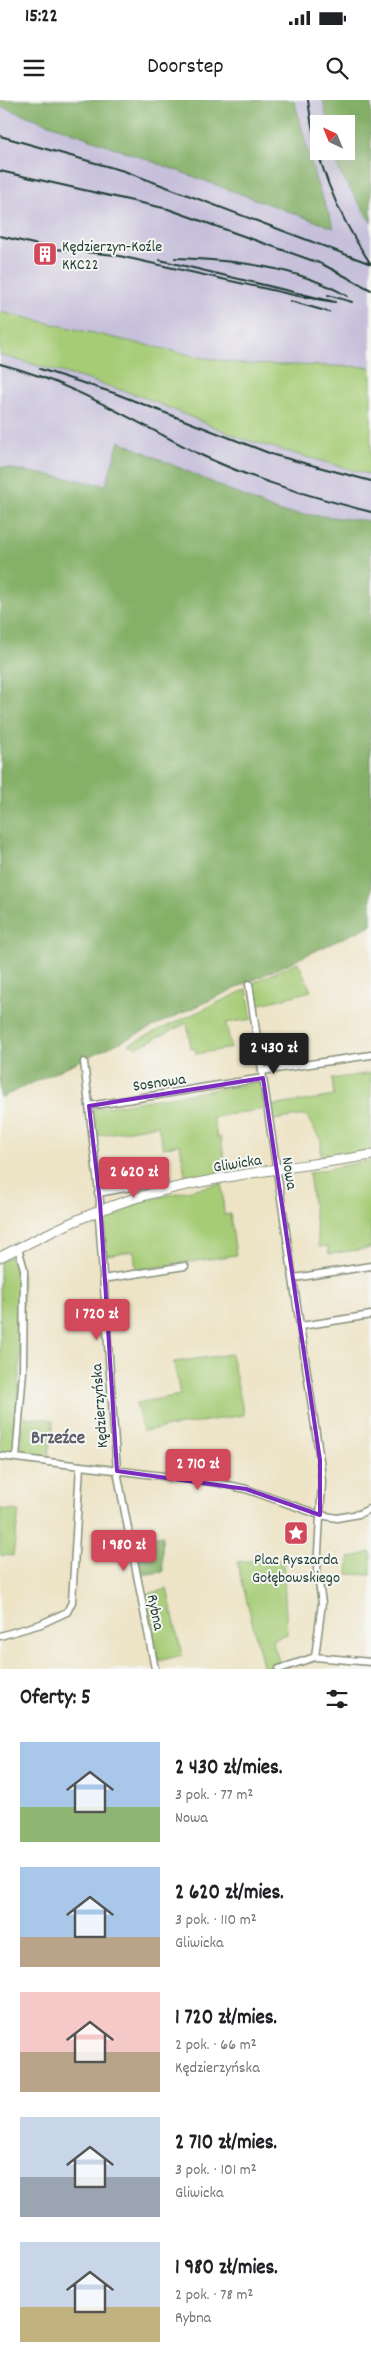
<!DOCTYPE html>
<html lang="pl">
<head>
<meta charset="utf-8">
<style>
  :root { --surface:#fff; --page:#f6f6f6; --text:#202124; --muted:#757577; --accent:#d1495b }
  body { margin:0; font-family:Dekko,sans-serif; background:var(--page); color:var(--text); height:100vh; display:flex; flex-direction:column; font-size:19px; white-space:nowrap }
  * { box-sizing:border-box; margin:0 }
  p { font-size:16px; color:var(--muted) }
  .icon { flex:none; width:28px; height:28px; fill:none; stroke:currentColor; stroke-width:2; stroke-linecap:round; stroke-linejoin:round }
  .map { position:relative; height:1569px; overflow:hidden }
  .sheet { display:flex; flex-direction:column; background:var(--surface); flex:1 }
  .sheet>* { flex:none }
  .needle { width:32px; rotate:317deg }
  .tools { position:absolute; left:310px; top:15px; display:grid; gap:10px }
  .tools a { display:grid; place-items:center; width:45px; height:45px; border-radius:0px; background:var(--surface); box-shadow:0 5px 20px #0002; font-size:25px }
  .price { position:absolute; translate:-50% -42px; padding:0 11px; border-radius:5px; background:var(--accent); color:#fff; font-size:16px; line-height:32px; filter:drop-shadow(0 1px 2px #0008) }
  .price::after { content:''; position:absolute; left:50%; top:30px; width:15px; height:11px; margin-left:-8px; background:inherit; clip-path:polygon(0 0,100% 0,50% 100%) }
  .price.on { background:#222; color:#fff }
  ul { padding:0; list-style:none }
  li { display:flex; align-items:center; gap:15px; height:125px; padding:0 20px }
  li span { display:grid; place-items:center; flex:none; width:140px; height:100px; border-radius:0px; color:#555 }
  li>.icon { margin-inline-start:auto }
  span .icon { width:60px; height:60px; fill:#fffc; stroke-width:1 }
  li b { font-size:21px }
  h2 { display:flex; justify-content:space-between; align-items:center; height:60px; padding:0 20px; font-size:21px }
  .status { display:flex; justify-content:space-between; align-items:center; height:35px; padding:0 25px; background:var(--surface); direction:ltr }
  .status svg { height:14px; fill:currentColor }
  header { display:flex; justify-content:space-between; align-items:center; height:65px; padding:0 20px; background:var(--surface); font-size:22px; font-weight:600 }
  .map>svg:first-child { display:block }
</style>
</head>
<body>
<div class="status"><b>15:22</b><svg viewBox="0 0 49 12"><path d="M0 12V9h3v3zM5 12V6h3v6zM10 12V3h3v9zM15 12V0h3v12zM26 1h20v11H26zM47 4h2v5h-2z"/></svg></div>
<header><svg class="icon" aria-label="menu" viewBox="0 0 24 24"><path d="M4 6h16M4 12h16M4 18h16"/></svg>Doorstep<svg class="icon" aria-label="search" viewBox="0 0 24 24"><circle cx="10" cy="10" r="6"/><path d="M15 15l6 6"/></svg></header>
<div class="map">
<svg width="371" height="1569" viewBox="0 0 371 1569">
  <rect width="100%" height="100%" fill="#f6f6f2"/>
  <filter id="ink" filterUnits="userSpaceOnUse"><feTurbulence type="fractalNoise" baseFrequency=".02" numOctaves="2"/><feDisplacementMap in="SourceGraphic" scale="10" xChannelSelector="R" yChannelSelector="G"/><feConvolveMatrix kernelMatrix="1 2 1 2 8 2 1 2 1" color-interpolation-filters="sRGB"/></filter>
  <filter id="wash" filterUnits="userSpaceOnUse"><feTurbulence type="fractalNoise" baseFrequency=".0096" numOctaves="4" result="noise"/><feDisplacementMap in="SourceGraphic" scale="20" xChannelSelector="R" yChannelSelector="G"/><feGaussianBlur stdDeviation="1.12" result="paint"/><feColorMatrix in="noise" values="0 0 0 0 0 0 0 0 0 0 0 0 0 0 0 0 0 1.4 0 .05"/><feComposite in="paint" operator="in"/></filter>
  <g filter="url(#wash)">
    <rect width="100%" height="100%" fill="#ede3c5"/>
    <path fill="#c6c0da" d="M0,0H323L328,24H319V51H333L340,73L371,114V421L279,412L119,341L106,385L0,369Z"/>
    <path fill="#a6cc76" stroke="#628455" d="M0,212L199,257L243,264L371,267V375L243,339L143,297L89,280L0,255Z
      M298,862L311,891L254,906L253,889L255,882Z
      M247,889L252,919L226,923L231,948L196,954L195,948L191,949L187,923L137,947L129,944Z
      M371,973V1051L321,1060V1041L306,1015L273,1020L271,1006L334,996L332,979Z
      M261,982L265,1009L213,1017L217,1038L220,1037L228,1073L186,1081L180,1044L163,1048L158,1025L96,1036L94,1009Z
      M371,1060V1148L329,1154L328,1146L319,1147L309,1073Z
      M222,1083L224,1115L230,1114L236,1155L136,1170L134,1151L106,1155L104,1116L133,1103Z
      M16,1154C25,1176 22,1203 21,1227C20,1269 17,1312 14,1354L0,1352V1161Z
      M231,1254L244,1315L143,1331L136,1303L180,1295L174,1262Z
      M24,1317L54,1320L48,1358L20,1356Z
      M0,1409L19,1411L13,1456L0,1455Z
      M371,1452V1475L348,1474L349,1458Z
      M283,1458L287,1534L272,1540L280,1564L264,1569L237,1462Z
      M167,1489L182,1555L159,1561L143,1495Z"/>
    <path fill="#84b067" stroke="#52764e" d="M0,0H294L316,81L334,128L14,11L0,6Z
      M323,0H371V122L340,73L333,51H346V24H328Z
      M119,341L279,412L371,421V825L0,998V367L106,385Z
      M162,1435L163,1472L140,1475L134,1440Z"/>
  </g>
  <g filter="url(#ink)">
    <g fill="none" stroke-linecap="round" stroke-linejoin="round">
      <defs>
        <path id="minor" d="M249,884L320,1360L322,1382L317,1470L322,1503L315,1557
          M84,962L100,1102L99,1118L117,1371L155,1569
          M262,971L371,955
          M89,1006L263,978
          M98,1093L164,1081
          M294,1178L371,1166
          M103,1179L185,1166
          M301,1226L371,1215
          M0,1356L219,1383L246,1389L320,1415L337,1418L359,1414L371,1408
          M16,1358L23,1271L24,1169L18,1148
          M0,1536L41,1524L67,1512L72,1502L80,1366
          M279,1569L315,1557L371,1562"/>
        <path id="secondary" d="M0,1157C45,1135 91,1111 139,1097C214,1075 294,1068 371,1055"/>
      </defs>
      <use href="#minor" stroke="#86907c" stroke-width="9"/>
      <use href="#secondary" stroke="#86907c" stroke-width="11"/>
      <use href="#minor" stroke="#fff" stroke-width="6"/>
      <use href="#secondary" stroke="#fff" stroke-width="9"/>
      <path stroke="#1f3d34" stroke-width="2" d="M308,0C315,60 337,115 371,164
        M0,36L124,71L371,164
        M0,71L168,109L322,164L371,190
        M0,136L55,149L115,155L298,196L335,202L160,160
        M175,158C232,160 296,166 347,196
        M328,195L352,202
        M290,201L329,212
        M0,264C72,282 135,322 201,355C256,381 313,397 371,412
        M40,269L114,293L274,355L371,381"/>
    </g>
  </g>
  <path fill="none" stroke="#7b2cbf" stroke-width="4" stroke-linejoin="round" d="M263,978L320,1360V1415L246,1389L117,1371L100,1102L89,1006Z"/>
  <defs>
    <symbol id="building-square" viewBox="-11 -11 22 22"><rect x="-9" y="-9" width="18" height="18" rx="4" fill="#d1495b" stroke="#f6f6f2"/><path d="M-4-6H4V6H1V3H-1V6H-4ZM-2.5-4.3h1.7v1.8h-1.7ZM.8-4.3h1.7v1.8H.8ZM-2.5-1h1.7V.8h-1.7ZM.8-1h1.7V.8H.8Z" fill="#fff"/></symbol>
    <symbol id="sight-square" viewBox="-11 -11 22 22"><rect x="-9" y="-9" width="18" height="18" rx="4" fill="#d1495b" stroke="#f6f6f2"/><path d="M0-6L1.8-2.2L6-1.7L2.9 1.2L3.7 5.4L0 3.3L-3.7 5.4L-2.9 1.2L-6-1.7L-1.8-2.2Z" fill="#fff"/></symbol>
  </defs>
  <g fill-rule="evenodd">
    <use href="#building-square" x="31" y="140" width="28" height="28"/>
    <use href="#sight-square" x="282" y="1419" width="28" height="28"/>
  </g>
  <g text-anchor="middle" stroke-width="4" stroke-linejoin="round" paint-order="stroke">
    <g font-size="16" fill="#1f3d34" stroke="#f6f6f2" text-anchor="start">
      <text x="62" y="151">Kędzierzyn-Koźle<tspan x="62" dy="18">KKC22</tspan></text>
      <text x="296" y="1464" text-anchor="middle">Plac Ryszarda<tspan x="296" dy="18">Gołębowskiego</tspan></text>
    </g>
    <g font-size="16" fill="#1f3d34" stroke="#f6f6f2">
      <text transform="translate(159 981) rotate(-8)" y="6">Sosnowa</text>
      <text transform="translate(237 1062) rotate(-9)" y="6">Gliwicka</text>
      <text transform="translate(291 1073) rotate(81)" y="6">Nowa</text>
      <text transform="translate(98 1306) rotate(-94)" y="6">Kędzierzyńska</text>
      <text transform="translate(157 1512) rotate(78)" y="6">Rybna</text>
    </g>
    <g font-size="19" font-weight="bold" fill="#5e616b" stroke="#f6f6f2">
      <text x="58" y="1343">Brzeźce</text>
    </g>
  </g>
</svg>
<div class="tools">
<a><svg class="needle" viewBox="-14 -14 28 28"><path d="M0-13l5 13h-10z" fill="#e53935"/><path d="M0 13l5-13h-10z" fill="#757577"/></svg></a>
</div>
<b class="price on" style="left:274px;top:975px">2 430 zł</b>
<b class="price" style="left:134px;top:1099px">2 620 zł</b>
<b class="price" style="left:97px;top:1241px">1 720 zł</b>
<b class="price" style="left:198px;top:1391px">2 710 zł</b>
<b class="price" style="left:124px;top:1472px">1 980 zł</b>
</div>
<section class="sheet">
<h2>Oferty: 5<svg class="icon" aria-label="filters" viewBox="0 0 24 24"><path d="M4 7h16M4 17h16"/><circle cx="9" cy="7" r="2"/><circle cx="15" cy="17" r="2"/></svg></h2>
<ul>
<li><span style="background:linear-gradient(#a9c7e8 65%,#8fb573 0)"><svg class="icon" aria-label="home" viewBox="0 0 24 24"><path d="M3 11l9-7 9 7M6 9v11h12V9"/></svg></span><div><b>2 430 zł/mies.</b><p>3 pok. · 77 m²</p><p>Nowa</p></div></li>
<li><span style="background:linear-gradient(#a9c7e8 70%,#b9a48a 0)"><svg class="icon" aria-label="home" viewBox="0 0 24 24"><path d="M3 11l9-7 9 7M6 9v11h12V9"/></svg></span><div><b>2 620 zł/mies.</b><p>3 pok. · 110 m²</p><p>Gliwicka</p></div></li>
<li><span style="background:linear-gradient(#f6c9c9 60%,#b9a48a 0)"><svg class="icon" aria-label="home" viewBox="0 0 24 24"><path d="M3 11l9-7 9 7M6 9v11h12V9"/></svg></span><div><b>1 720 zł/mies.</b><p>2 pok. · 66 m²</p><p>Kędzierzyńska</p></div></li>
<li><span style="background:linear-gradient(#c9d6e8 60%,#9aa5b1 0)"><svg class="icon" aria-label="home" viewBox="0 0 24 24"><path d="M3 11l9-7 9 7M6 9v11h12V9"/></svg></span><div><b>2 710 zł/mies.</b><p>3 pok. · 101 m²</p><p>Gliwicka</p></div></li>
<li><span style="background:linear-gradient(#c9d6e8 65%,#c2b280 0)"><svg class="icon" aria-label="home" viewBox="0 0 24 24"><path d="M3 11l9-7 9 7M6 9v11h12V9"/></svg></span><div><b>1 980 zł/mies.</b><p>2 pok. · 78 m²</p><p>Rybna</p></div></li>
</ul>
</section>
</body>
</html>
